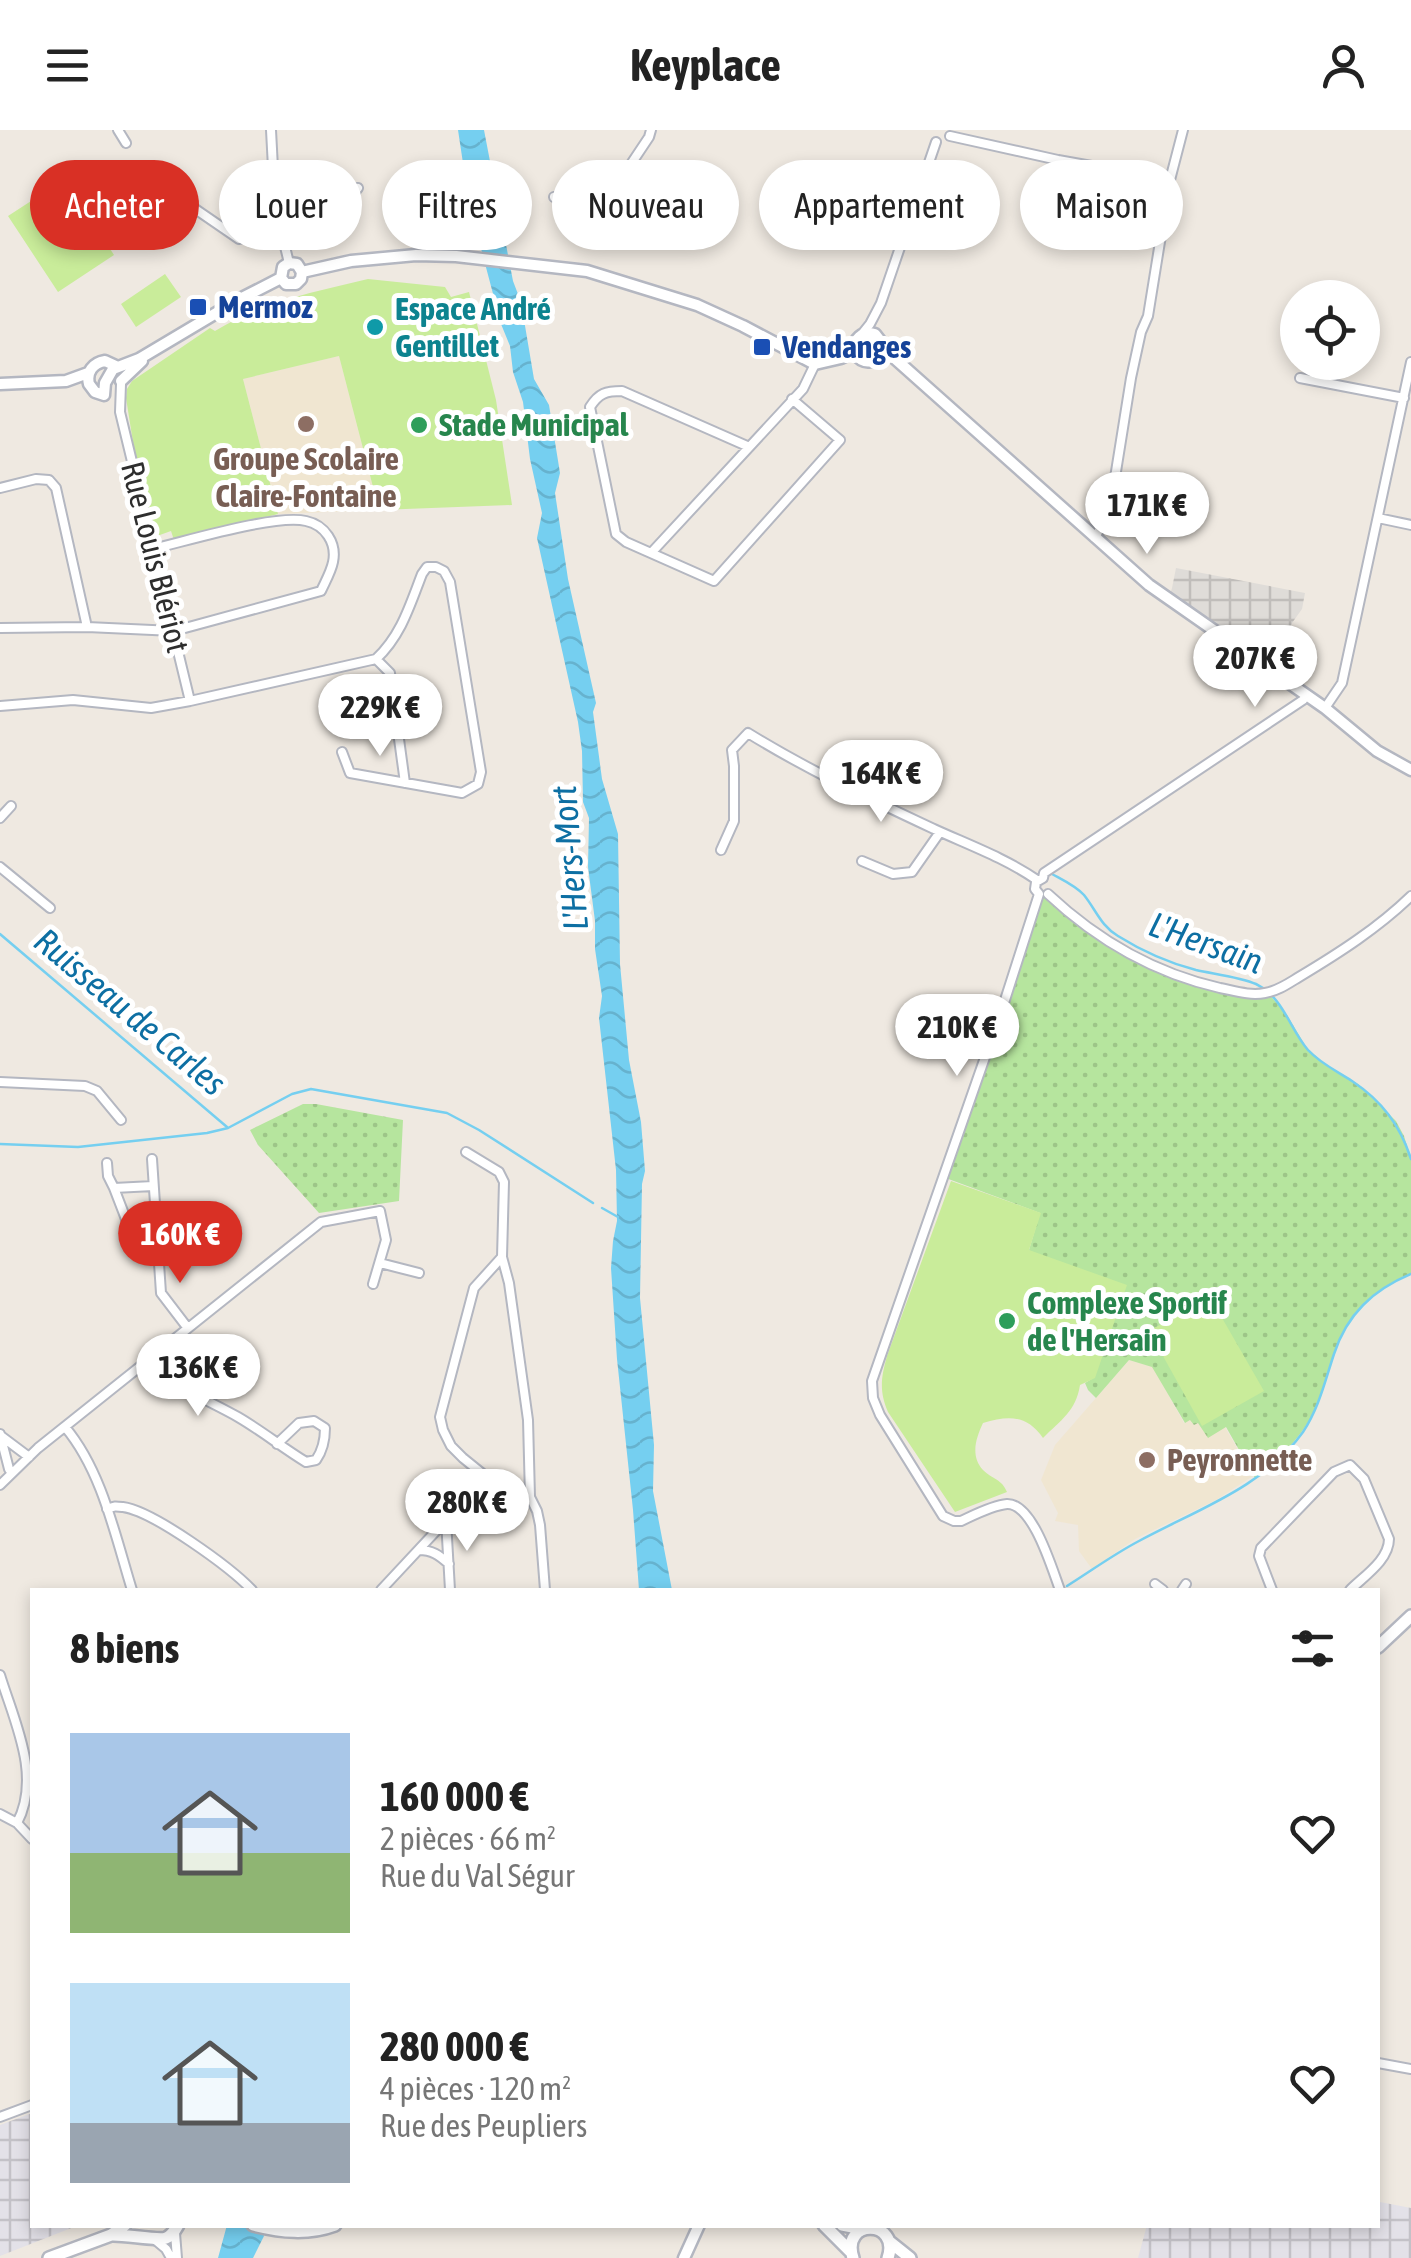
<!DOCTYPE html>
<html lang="fr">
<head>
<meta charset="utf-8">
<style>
  :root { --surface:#fff; --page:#f6f6f6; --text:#222; --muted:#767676; --accent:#d93025 }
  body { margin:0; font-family:"Asap Condensed",sans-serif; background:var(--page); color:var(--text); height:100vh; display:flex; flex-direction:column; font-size:38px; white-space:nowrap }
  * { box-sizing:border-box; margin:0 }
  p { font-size:32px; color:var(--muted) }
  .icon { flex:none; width:55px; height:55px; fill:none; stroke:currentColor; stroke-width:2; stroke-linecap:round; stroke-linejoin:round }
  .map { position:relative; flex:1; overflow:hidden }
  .drawer { position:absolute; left:30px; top:1458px; width:1350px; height:640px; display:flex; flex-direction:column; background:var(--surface); border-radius:0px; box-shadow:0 5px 15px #0003 }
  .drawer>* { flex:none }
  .top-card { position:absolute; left:30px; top:30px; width:1352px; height:90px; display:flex; gap:20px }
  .buttons { position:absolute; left:1280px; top:150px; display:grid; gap:20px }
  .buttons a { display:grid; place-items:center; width:100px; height:100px; border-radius:50%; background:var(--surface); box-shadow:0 5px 15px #0003; font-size:50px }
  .price { position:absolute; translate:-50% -85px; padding:0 22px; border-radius:35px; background:#fff; color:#222; font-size:32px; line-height:65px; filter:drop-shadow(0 2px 5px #0008) }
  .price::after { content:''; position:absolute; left:50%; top:60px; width:30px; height:22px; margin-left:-15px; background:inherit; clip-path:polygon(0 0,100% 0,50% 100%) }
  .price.on { background:var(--accent); color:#fff }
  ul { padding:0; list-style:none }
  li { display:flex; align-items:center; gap:30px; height:250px; padding:0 40px }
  li span { display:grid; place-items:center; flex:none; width:280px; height:200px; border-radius:0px; color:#555 }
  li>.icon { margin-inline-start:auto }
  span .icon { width:120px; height:120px; fill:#fffc; stroke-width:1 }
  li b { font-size:42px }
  h2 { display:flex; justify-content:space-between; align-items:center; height:120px; padding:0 40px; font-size:42px }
  .pill { padding:0 35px; border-radius:45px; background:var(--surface); box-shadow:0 5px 15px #0003; font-size:35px; line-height:90px }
  .pill.on { background:var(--accent); color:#fff }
  header { display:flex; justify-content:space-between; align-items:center; height:130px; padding:0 40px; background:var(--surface); font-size:45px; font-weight:700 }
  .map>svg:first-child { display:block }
</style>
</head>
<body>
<header><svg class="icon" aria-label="menu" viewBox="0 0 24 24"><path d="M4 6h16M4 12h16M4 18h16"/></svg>Keyplace<svg class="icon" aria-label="person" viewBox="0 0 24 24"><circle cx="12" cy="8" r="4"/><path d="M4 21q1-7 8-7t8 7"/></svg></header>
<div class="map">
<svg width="1411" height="2128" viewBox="0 0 1411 2128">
  <defs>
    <pattern id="industrial-grid" width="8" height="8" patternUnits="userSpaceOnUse" patternTransform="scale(2.5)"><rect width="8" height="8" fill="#e3e1e8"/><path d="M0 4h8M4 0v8" fill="none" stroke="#c3c1c7"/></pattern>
    <pattern id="grass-dots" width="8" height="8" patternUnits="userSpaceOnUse" patternTransform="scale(2.5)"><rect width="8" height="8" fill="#b6e59e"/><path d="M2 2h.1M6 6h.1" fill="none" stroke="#9dc588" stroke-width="1.8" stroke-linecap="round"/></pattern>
    <pattern id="plaza-grid" width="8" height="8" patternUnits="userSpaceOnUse" patternTransform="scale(2.5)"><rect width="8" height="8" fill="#dfdcd8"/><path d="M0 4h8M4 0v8" fill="none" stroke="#c0bdba"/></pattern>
    <pattern id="water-waves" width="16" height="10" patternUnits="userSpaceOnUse" patternTransform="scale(2.5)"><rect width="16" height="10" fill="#75cff0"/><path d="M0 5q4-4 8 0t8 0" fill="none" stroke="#66b2ce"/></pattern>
  </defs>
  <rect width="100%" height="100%" fill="#efe9e1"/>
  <path fill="url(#industrial-grid)" d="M32,1983V2095H79L0,2126V1995Z
    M1380,2072L1411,2078V2128H1138L1147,2095H1378V2075Z"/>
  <path fill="#f0e6d1" d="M339,226L379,380L278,384L243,249Z
    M1129,1230L1153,1237L1184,1293L1191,1289L1225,1297L1253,1346L1216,1370L1135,1409L1092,1439L1079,1421L1078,1395L1055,1391L1058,1383L1041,1350L1055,1315Z"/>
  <path fill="url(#grass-dots)" d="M1039,764L1045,765L1111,814L1210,856L1268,863L1287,885L1306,917L1328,937L1358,954L1396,991L1404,1006L1411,1029V1144C1372,1161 1346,1186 1333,1226C1328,1243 1324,1262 1316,1278C1302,1306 1280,1330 1255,1348L1226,1297L1208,1308L1198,1293L1194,1295L1190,1290L1185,1293L1152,1237L1129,1230L1096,1268L1088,1260L1085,1253L1095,1247L1029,1120L1040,1083L943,1047Z
    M303,974H316L403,990L399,1071L319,1083L258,1015L250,1000Z"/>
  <path fill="#c9ec9a" d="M65,49L114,125L58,162L8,86Z
    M165,144L181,167L136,197L121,174Z
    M368,149L445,157L451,167L469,162L496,270L512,375L379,380L339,226L243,249L278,384L174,410L171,401L157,406L136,331L126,268L127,259L132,251L210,198L215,201C262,172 314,162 368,149Z
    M951,1051L1041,1083L1029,1120L1127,1155L1095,1248L1080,1255C1076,1281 1061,1290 1043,1308C1027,1285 1009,1285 983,1293C976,1308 970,1326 983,1340C992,1349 1002,1349 1007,1362L955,1382L888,1282C879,1261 881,1248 887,1226Z
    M1210,1167L1264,1261L1202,1296L1149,1201Z"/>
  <path fill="url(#plaza-grid)" d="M1176,438L1305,463L1302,479L1292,493L1285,519L1294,520L1287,551L1170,468Z"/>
  <path fill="url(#water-waves)" d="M458,0H484L513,151L521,172L534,249L549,275L560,343L555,363L568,449L596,573L593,582L602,649L618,704L620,834L629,930L641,992L645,1041L642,1054L640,1168L654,1315L653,1361L672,1460H639L633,1380L617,1229L611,1138L613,1111L617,1091L616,1040L599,888L602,866L595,819V791L588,737L589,688L583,672L582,621L578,592L537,408L542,383L530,329L523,272L513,242L510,216L501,194L469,73Z
    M227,2095H261L264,2106L253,2128H218Z"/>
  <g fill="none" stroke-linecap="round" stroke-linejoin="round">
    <path stroke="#75cff0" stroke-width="2.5" d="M1052,744C1063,750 1076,756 1084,765C1096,780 1101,796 1118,806C1142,821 1169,833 1196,840C1214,844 1240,847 1256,854C1283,867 1290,899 1308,920C1321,934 1337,941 1352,951C1382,971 1400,995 1411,1029
      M0,804L227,997
      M0,1014L78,1017L207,1003L228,998L292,964L311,959L447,983L479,1000L593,1073
      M602,1078L618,1087
      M1067,1456C1091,1441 1114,1424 1139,1411C1196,1380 1263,1358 1303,1302C1319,1278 1325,1251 1334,1224C1347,1184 1373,1160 1411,1144"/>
    <defs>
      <path id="minor" d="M118,0L126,13
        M271,0L275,76L289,133
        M950,6L1058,30L1170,50
        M554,67C614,61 644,107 694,107
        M605,73L649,7L651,0
        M188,74L239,109C282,99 331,96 358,58
        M862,204L870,194L881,173L936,12
        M1300,248L1404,268
        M121,254L120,282L190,571
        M747,316L622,261C606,261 599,263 590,277L616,404L626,412L714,451L840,310L792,269
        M0,358L36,349L49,350L56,358L87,497
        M1378,388L1411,395
        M1095,408L1110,379L1131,248L1141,202L1148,186L1170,50L1183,0
        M652,422L803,259L815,234
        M0,498L87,497L174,501L321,461C325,452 331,442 333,432C337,413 325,395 306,391C275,384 187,411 152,419
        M376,529L390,543L405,653
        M0,576L73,570L151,578L190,571L376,529
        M1325,578L1342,553L1411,232
        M342,622L350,643L462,663L478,654L481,642L450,452L444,441L436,437H427L422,444C410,475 401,506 376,529
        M0,688L11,676
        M721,720L734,691V636L732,620L748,603C808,640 870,669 934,699C969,715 1005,728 1037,750
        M862,731L893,744L912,742L940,702
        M0,737L50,778
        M1048,764C1097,810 1154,843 1220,858C1235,861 1250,866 1265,863C1278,861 1289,853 1299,847C1339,823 1378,798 1411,766
        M0,952L85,956L97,961L121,990
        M466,1022L499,1042L504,1052L502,1127L509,1153L528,1290L530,1367L537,1381L540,1395L545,1460
        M152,1029L161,1163L187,1197
        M107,1033L108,1046L114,1058
        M153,1056L114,1058L136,1115L158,1120
        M502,1127L474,1158L440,1287L443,1300L451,1316L463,1328L484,1345L496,1348L516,1362L530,1367
        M380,1133L419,1143
        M154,1226C181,1263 201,1266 238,1287C262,1301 283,1318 306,1332L316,1330C323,1320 325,1310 325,1298L314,1291L299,1293L277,1314
        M65,1297C102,1341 115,1405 132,1460
        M0,1304L9,1339L12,1343
        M1,1306L29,1327
        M0,1355L38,1318L321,1092L380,1081L386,1110L373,1154
        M107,1379C115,1376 114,1376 123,1377C153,1381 230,1437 252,1460
        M446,1390L450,1460
        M419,1420C432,1420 439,1425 449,1434
        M1155,1454L1163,1460
        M381,1460L478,1356L484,1345
        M1060,1460C1052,1439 1033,1373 1007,1374C993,1375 974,1385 961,1391H954L943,1386L880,1285L873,1268L872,1251L1005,870L1039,764L1035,759L1036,752L1043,748L1044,743L1303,570L1307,565
        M1182,1460L1186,1454
        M1272,1460L1259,1426L1261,1418L1334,1342L1350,1335L1364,1349L1389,1409C1389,1430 1364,1446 1350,1460
        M0,1545C14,1591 42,1646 17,1693
        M0,1684L17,1693L32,1709
        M1378,1933L1411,1939
        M0,1987L32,1975
        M175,2103L177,2128
        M154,2109L166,2119L171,2128"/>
      <path id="tertiary" d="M302,142L351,131L416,125L456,126L587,141L697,175L743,196L815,234L841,228L854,222
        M281,148L283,137L289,133L297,134L302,142
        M281,148L286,154H296L301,149L302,142
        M854,222C853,209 862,201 875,204L882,213L883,218L1149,455L1325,578L1377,621L1411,640
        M854,222C863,236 878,234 883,218
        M121,251L142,231
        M0,254L66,251L88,243
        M104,265L105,253L113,239L139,229L238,170L281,148
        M104,265L95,262L89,254C86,242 93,233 105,231L118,237
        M684,2128L699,2095"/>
      <path id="secondary" d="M1378,1517L1411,1486
        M253,2095C281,2102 308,2105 335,2095
        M824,2095L850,2121
        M842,2095L863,2099
        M111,2105C123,2104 159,2111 166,2108C173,2105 174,2101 178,2095
        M890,2112L910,2128
        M49,2128L111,2105L125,2095
        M853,2128C840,2088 901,2089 888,2128"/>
    </defs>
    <use href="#minor" stroke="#b4b7c1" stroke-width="12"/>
    <use href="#tertiary" stroke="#b4b7c1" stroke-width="15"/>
    <use href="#secondary" stroke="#b4b7c1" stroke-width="16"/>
    <use href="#minor" stroke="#fff" stroke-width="8"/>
    <use href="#tertiary" stroke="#fff" stroke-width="10"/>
    <use href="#secondary" stroke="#fff" stroke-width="11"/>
  </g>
  <g fill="#1a4fb4" stroke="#fff" stroke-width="4">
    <rect x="188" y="167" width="20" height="20" rx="5"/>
    <rect x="752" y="207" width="20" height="20" rx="5"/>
  </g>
  <circle fill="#0f9aa8" stroke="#fff" stroke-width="4" cx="375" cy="197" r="10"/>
  <g fill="#8d6e63" stroke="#fff" stroke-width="4">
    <circle cx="306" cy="294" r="10"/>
    <circle cx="1147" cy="1330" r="10"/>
  </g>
  <g fill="#2e9e5b" stroke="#fff" stroke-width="4">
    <circle cx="419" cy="295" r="10"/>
    <circle cx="1007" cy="1191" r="10"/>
  </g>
  <g text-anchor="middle" stroke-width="10" stroke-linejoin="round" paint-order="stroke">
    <g font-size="32" font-weight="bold" fill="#164399" stroke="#fff" text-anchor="start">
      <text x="218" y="188">Mermoz</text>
      <text x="782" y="228">Vendanges</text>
    </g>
    <g font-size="32" font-weight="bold" fill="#0d838f" stroke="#fff" text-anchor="start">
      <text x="395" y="190">Espace André<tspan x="395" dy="37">Gentillet</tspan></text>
    </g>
    <g font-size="32" font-weight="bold" fill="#27864d" stroke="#fff" text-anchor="start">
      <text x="439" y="306">Stade Municipal</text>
      <text x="1027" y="1184">Complexe Sportif<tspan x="1027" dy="37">de l'Hersain</tspan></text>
    </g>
    <g font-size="32" font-weight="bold" fill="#785e54" stroke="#fff">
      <text x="306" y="340">Groupe Scolaire<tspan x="306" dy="37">Claire-Fontaine</tspan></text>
      <text x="1167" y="1341" text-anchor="start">Peyronnette</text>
    </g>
    <g font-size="32" fill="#2e2e2e" stroke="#fff">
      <text transform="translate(155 427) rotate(76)" y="11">Rue Louis Blériot</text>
    </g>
    <g font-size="35" font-style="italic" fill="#0d6fa3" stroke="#fff">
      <text transform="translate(570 728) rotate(-95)" y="12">L'Hers-Mort</text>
      <text transform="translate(1206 813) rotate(20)" y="12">L'Hersain</text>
      <text transform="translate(130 882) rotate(40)" y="12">Ruisseau de Carles</text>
    </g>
  </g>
</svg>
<div class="buttons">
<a><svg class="icon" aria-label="locate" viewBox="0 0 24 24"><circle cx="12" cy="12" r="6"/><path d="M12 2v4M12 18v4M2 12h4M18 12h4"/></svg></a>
</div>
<b class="price" style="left:1147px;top:427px">171K €</b>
<b class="price" style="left:1255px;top:580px">207K €</b>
<b class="price" style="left:380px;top:629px">229K €</b>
<b class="price" style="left:881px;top:695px">164K €</b>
<b class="price" style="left:957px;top:949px">210K €</b>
<b class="price on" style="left:180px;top:1156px">160K €</b>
<b class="price" style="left:198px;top:1289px">136K €</b>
<b class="price" style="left:467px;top:1424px">280K €</b>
<div class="top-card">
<a class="pill on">Acheter</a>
<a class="pill">Louer</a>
<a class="pill">Filtres</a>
<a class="pill">Nouveau</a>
<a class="pill">Appartement</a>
<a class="pill">Maison</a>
</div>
<section class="drawer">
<h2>8 biens<svg class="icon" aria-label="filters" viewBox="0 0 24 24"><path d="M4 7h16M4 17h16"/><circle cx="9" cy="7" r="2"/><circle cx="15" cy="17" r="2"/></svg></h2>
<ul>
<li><span style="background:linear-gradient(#a9c7e8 60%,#8fb573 0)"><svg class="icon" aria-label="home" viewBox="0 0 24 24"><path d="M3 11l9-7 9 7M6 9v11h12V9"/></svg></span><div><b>160 000 €</b><p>2 pièces · 66 m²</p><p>Rue du Val Ségur</p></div><svg class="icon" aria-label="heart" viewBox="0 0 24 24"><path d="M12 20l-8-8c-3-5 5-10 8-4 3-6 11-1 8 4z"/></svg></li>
<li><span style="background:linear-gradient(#bfe0f5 70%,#9aa5b1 0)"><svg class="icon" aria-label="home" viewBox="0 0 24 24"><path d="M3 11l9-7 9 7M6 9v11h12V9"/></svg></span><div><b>280 000 €</b><p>4 pièces · 120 m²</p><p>Rue des Peupliers</p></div><svg class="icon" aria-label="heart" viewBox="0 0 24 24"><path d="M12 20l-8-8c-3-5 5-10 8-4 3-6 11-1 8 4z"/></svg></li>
</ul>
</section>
</div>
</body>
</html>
